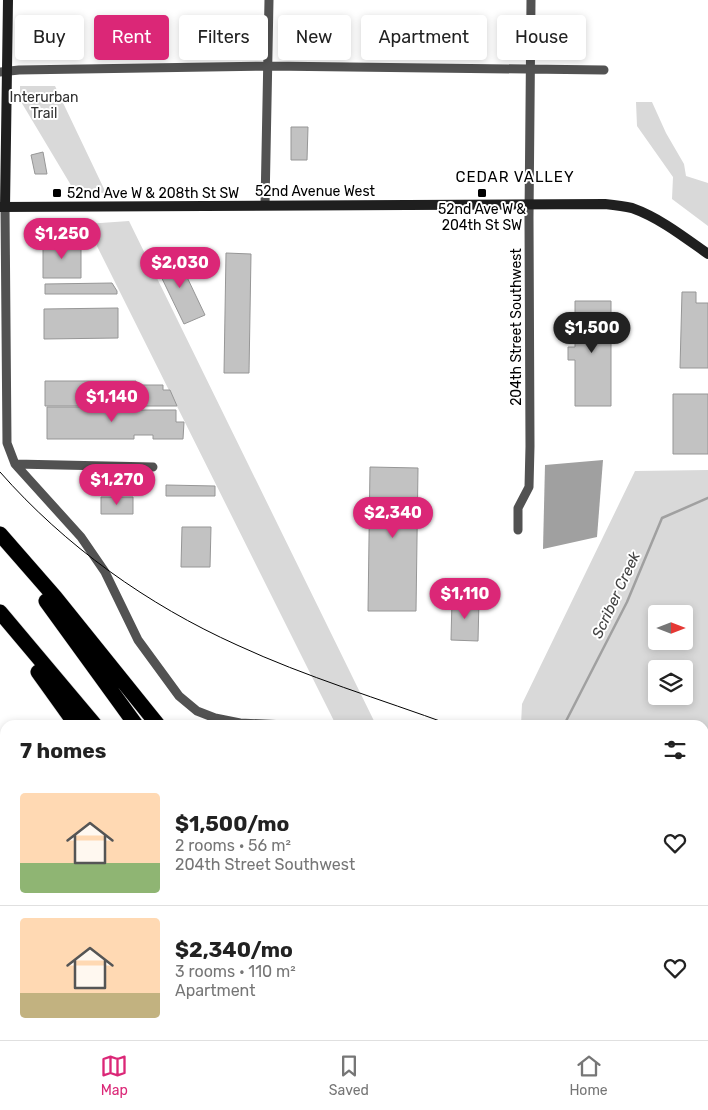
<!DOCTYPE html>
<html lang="en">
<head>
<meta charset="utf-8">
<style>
  :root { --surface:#fff; --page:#f2f2f2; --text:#222; --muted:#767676; --line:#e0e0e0; --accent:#db2777 }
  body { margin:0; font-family:Rubik,sans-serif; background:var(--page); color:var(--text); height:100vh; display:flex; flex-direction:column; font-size:19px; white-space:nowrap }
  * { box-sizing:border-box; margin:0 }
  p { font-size:16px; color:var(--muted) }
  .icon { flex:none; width:28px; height:28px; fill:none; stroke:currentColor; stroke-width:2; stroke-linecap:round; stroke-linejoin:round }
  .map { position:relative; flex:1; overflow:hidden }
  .side { position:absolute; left:0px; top:720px; width:709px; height:320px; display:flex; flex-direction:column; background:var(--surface); border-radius:15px 15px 0 0; box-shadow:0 2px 8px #0003 }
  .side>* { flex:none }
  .top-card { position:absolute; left:15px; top:15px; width:679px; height:45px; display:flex; gap:10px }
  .needle { width:32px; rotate:90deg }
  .tools { position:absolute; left:648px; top:605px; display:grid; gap:10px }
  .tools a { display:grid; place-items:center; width:45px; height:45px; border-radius:5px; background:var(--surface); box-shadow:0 2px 8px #0003; font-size:25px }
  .price { position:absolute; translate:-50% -42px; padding:0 11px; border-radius:18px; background:var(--accent); color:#fff; font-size:16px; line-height:32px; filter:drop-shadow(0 1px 2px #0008) }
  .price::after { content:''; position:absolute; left:50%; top:30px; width:15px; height:11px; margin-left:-8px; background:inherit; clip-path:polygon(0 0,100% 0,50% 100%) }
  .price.selected { background:#222; color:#fff }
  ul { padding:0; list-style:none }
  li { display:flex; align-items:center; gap:15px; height:125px; padding:0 20px }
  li+li { border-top:1px solid var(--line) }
  li span { display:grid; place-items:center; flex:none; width:140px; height:100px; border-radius:5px; color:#555 }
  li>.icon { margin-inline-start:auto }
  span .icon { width:60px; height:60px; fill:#fffc; stroke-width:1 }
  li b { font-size:21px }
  h2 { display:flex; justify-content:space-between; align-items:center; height:60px; padding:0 20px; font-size:21px }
  .chip { padding:0 18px; border-radius:5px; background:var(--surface); box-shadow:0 2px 8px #0003; font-size:18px; line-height:45px }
  .chip.selected { background:var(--accent); color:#fff }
  .dock { display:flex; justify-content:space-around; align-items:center; height:70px; border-top:1px solid var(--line); background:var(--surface); font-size:14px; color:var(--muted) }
  .dock a { display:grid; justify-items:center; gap:2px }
  .dock .selected { color:var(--accent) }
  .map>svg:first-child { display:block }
</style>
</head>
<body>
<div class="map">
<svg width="708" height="1040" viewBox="0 0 708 1040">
  <rect width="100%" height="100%" fill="#fff"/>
  <path fill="#d9d9d9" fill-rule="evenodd" d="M20,86H55L106,193L75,192L20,100Z
    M636,102H652L666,133L684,164L686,176L708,183V226L672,199L673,177L637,126Z
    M129,221L376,725H336L86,224Z
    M708,470V793L704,797V725H521L522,704L635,471ZM656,614H684V641H656ZM656,669H684V696H656Z
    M436,1035H532L529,1038L530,1040H440Z"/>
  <path fill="#a0a0a0" d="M603,460L597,537L543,549L545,465Z"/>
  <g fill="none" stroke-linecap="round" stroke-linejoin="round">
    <path stroke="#a0a0a0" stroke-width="2.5" d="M564,725L627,602L662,518L708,498
      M512,1040L519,1035"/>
  </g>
  <path fill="#c2c2c2" stroke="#969696" d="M291,127H308L307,160H291Z
    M43,152L47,174H35L31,155Z
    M43,241H81V278H43Z
    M226,253L251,254L249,373H224Z
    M176,254L205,315L184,324L155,264Z
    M112,283L117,291V294H45V284Z
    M682,292H696V303H708V368H680Z
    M575,301H611V406H575V360H568V347H575Z
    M118,308V338L44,339V309Z
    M45,381H136V385H163V390H170L177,406H45Z
    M673,394H708V454H673Z
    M47,407H133V410H176V422H184L183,439H153V435H134V439H47Z
    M370,467L418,468L416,611H368Z
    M166,485L215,486V496H166Z
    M101,497H133V514H101Z
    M182,527H211L210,567H181Z
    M452,599L479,600L478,641L451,640Z
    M0,802H4L5,841L3,843V849H0Z
    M0,880L4,881V928H0Z
    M704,1031L708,1036V1040H653L659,1035H704Z
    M140,1035H192L194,1040H129Z
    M546,1035H559V1040H550V1036Z"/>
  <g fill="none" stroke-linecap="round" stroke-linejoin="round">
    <defs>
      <path id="highway" d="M0,534L55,597L158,725
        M46,601L136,725
        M0,612L95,725
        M38,672L76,725
        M286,1035L288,1040
        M337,1035L341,1040
        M375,1035L379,1040
        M414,1035L420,1040"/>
    </defs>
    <use href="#highway" stroke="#dbdbdb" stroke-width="16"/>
    <path stroke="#525252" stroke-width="9" d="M0,72L19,70L269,66L604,70
      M265,205L269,0
      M5,207L7,443L15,464L81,537L105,572L138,640L179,696L197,711L215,718L240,723L287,725
      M15,464L153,467
      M518,530V508L529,487L530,446L529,217L531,0"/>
    <path stroke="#1f1f1f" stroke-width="10" d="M0,207L605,204C614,205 623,206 632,208C660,218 684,237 708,254
      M5,207L8,0
      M704,991H708
      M490,1040L497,1035"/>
    <use href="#highway" stroke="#000" stroke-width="15"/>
    <path stroke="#000" stroke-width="1" d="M0,472C65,546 148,605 237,645C306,677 380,699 451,725
      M704,905L708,910
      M704,929L708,934"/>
  </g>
  <g fill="#000" stroke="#fff" stroke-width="2">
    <rect x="52" y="188" width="10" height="10" rx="2.5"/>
    <rect x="477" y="188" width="10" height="10" rx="2.5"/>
  </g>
  <g text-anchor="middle" stroke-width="4" stroke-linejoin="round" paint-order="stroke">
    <g font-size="14" fill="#303030" stroke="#fff">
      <text x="44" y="102">Interurban<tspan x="44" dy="16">Trail</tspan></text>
    </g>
    <g font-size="14" fill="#000" stroke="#fff">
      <text x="315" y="196">52nd Avenue West</text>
      <text transform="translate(516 327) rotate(-90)" y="5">204th Street Southwest</text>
    </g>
    <g font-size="14" fill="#000" stroke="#fff" text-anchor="start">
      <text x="67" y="198">52nd Ave W &amp; 208th St SW</text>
      <text x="482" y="214" text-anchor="middle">52nd Ave W &amp;<tspan x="482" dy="16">204th St SW</tspan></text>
    </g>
    <g font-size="15" letter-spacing="1" fill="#000" stroke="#fff">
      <text x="515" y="182">CEDAR VALLEY</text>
    </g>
    <g font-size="15" font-style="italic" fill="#414141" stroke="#fff">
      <text transform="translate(616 595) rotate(-65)" y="5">Scriber Creek</text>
    </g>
  </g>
</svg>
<div class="tools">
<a><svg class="needle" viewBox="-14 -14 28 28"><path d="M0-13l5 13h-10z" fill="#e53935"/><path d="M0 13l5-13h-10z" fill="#767676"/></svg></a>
<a><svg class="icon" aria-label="layers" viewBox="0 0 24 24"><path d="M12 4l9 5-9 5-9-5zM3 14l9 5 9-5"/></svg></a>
</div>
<b class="price" style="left:62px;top:260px">$1,250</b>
<b class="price" style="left:180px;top:289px">$2,030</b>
<b class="price selected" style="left:592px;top:354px">$1,500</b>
<b class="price" style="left:112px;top:423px">$1,140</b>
<b class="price" style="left:117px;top:506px">$1,270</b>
<b class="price" style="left:393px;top:539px">$2,340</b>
<b class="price" style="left:465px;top:620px">$1,110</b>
<div class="top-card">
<a class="chip">Buy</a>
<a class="chip selected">Rent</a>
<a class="chip">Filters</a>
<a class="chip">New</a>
<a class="chip">Apartment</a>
<a class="chip">House</a>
</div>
<section class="side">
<h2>7 homes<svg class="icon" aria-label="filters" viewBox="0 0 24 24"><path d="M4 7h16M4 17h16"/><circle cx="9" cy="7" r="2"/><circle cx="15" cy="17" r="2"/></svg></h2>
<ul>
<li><span style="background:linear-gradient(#ffd9b3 70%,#8fb573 0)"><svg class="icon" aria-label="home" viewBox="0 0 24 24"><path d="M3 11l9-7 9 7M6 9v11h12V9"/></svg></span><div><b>$1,500/mo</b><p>2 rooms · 56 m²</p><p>204th Street Southwest</p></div><svg class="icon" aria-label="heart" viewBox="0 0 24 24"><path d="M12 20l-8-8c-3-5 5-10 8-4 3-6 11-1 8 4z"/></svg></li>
<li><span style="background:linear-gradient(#ffd9b3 75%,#c2b280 0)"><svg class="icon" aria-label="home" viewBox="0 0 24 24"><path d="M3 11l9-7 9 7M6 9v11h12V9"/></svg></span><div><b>$2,340/mo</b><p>3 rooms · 110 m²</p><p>Apartment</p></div><svg class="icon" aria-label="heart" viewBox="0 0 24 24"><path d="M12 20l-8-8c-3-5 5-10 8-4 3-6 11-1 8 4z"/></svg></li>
</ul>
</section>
</div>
<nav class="dock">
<a class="selected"><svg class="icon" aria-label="map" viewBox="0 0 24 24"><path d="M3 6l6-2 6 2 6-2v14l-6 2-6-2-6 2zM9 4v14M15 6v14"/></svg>Map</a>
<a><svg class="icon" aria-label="saved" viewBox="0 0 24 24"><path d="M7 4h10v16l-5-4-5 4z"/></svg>Saved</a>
<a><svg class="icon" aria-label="home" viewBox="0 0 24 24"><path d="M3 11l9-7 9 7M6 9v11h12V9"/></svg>Home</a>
</nav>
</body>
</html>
